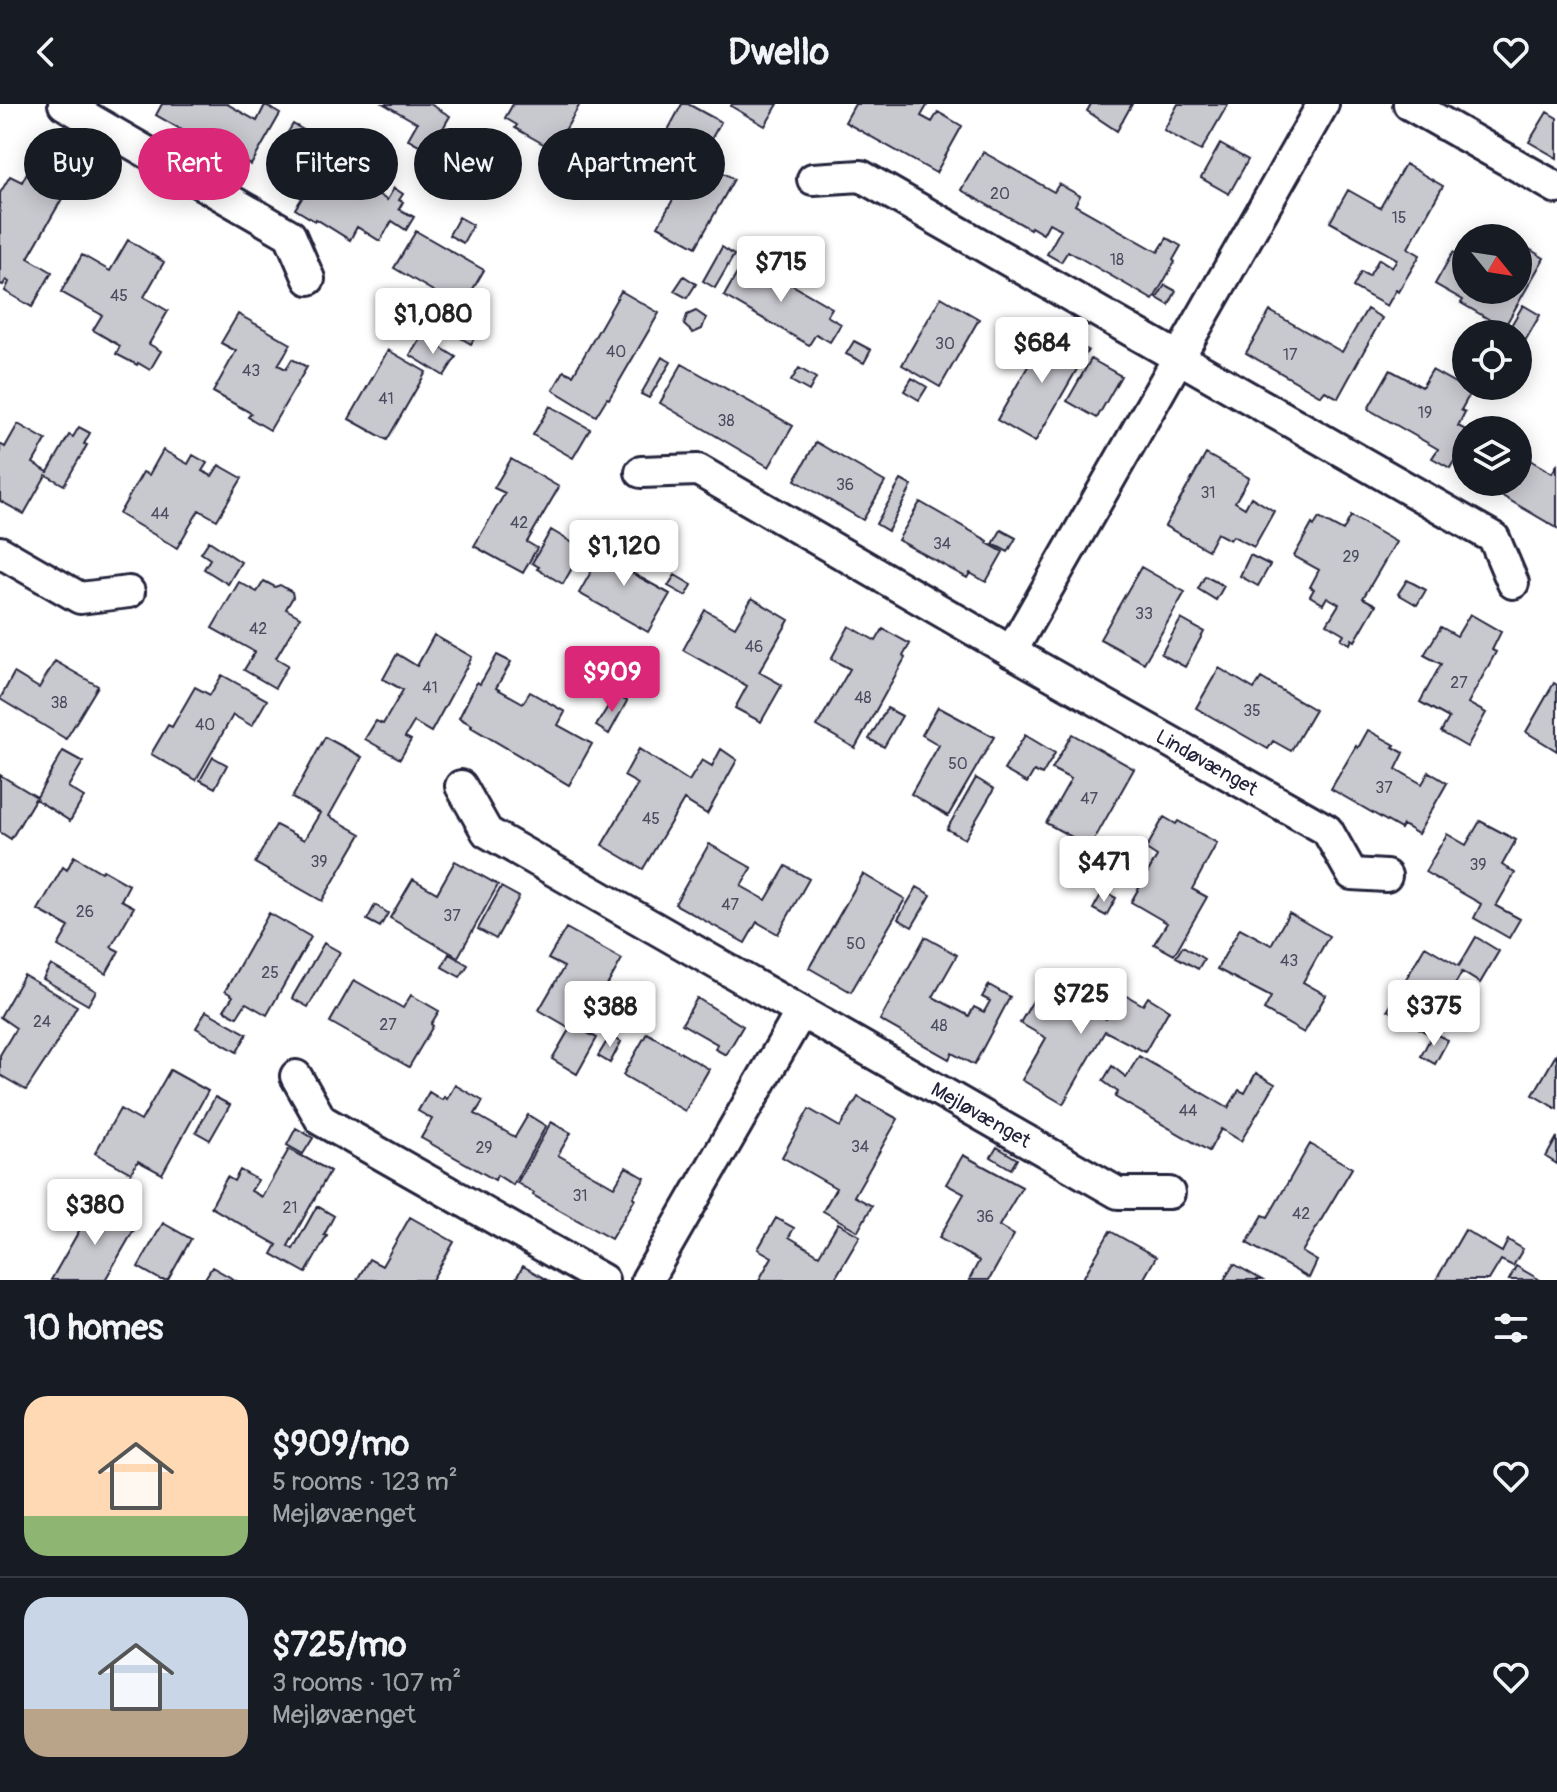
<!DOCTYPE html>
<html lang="en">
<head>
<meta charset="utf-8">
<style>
  :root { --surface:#171b24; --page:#242831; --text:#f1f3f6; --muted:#9ea1a6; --line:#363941; --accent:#db2777 }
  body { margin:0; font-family:Pangolin,sans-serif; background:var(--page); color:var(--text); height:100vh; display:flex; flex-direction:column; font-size:30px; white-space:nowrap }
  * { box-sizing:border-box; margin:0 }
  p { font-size:26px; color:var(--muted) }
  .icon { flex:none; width:44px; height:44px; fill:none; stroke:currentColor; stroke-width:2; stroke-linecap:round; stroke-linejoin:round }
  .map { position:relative; height:1176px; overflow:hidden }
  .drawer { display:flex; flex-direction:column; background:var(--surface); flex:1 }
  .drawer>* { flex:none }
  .hud { position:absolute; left:24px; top:24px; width:800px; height:72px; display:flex; gap:16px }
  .needle { width:52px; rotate:120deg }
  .tools { position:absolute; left:1452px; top:120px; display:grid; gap:16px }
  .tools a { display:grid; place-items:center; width:80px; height:80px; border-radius:50%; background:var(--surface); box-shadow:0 4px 20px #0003; font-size:40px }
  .price { position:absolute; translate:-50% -68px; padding:0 18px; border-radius:8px; background:#fff; color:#222; font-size:26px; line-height:52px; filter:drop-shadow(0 2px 4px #0008) }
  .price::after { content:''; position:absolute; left:50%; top:48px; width:24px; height:18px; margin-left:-12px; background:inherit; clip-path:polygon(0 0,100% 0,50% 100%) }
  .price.selected { background:var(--accent); color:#fff }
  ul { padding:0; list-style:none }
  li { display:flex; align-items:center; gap:24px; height:200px; padding:0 24px }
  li+li { border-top:2px solid var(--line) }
  li span { display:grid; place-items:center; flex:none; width:224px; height:160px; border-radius:24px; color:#555 }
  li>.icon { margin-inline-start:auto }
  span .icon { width:96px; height:96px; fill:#fffc; stroke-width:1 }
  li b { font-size:34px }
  h2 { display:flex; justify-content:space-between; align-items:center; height:96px; padding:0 24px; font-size:34px }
  .pill { padding:0 28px; border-radius:36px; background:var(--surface); box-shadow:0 4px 20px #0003; font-size:28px; line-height:72px }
  .pill.selected { background:var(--accent); color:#fff }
  header { display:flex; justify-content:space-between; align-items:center; height:104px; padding:0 24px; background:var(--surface); font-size:36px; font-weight:700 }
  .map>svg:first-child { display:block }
</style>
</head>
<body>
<header><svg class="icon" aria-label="back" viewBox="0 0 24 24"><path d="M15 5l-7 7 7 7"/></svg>Dwello<svg class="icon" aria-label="heart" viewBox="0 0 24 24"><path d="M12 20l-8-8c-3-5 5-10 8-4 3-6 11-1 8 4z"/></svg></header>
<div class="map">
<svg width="1557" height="1176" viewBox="0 0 1557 1176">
  <rect width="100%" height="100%" fill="#fff"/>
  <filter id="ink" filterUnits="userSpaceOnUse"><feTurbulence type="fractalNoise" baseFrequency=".0125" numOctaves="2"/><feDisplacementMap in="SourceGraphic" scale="16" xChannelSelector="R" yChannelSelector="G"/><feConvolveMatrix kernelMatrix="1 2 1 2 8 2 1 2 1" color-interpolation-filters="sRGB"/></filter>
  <g filter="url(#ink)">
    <path fill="#c8c8cf" stroke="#22223b" stroke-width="2" d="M162,0H227L257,17L265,1L280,10L251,61L238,54L236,57L156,11Z
      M384,0H430L450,12L430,47L408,35L417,19Z
      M513,0H580L554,46L515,24L517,21L505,14Z
      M682,0H688L721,18L705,46L668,26Z
      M732,0H778L765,22L731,2Z
      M855,0H928L921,12L932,18L938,8L962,22L936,69L845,18Z
      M1091,0H1132L1117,27L1087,7Z
      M1178,0H1228L1201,47L1164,26Z
      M1547,8L1557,14V54L1529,38Z
      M293,20L323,37L315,51L377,87L376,89L387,96L394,84L403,90L399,96L403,98L399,105L414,113L406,126L392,117L380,137L357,123L350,136L316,115L315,117L295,105L302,94L279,81L289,63L273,53Z
      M1220,40L1248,56L1229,90L1201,74Z
      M983,48L1054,88L1059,80L1080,92L1075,101L1158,148L1167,134L1181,142L1173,156L1175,158L1153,196L1068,147L1061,158L1047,150L1061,125L1049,119L1043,130L1031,123L1030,125L961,86Z
      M37,50L75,72L28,154L52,168L32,203L5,187L9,178L6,176L3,181L0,180V89L10,72L22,78Z
      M697,53L734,75L696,143L658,122Z
      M1405,60L1443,82L1408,144L1420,151L1398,188L1396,186L1387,202L1353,183L1361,168L1369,172L1379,155L1392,163L1397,155L1330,118L1348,86L1380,104Z
      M459,113L473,121L463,139L449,131Z
      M416,127L484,166L462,204L394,164Z
      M128,136L164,158L144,193L168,207L149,240L161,247L150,266L138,259L137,261L116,250L120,242L93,226L102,211L61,188L82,151L110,167Z
      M1518,138L1544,154L1504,224L1461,199L1463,196L1435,180L1453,148L1466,155V186H1518Z
      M722,143L734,151L715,184L703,177Z
      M746,154L832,204L827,212L841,220L830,238L816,230L809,241L724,192Z
      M684,172L696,180L687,194L674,187Z
      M1165,181L1176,187L1169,201L1157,194Z
      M621,187L659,209L609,295L607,294L596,312L553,286L564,267L573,271Z
      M424,189L451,204L452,201L483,219L471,240L414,207Z
      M941,193L979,215L940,283L902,261Z
      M1523,201L1540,211L1518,249V230H1506Z
      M1367,205L1382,214L1338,294L1325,287L1321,292L1246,249L1270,207L1342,248Z
      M696,207L706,214L702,225L693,229L684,221L687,211Z
      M238,210L291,240L278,261L286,265L292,255L307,263L270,326L248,313L251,309L213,288L236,247L221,239Z
      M1050,224L1088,246L1035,338L997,316Z
      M422,232L456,253L444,272L410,251Z
      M854,237L871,246L864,259L846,250Z
      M388,246L426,268L387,336L349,315Z
      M662,253L671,258L649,294L641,290Z
      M1091,255L1121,272L1097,314L1067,297Z
      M682,260L793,322L769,363L660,299Z
      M799,264L816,274L809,287L791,277Z
      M1390,266L1422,283L1432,266L1471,288L1461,306L1465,308L1458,322L1466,326V337L1450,364L1432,354L1438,345L1368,305Z
      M912,274L927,283L919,296L904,287Z
      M550,302L590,325L573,354L533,331Z
      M18,320L46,336L33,359L48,368L69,331L73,333L79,323L90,329L84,340L87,341L64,381L46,371L24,410L0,397V340L5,343Z
      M816,338L885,378L863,416L795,376Z
      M163,346L188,360L193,351L207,359L202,367L212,372L219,361L242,374L217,416L199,406L177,444L119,410L143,368L149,371Z
      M1518,349L1552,369L1557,361V424L1492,386L1497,378H1518Z
      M1206,350L1249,374L1235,398L1245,404L1251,393L1274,407L1254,443L1233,432L1230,436L1217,429L1208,446L1165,422Z
      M511,355L559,383L527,438L537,444L523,469L474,442L505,389L494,384Z
      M901,376L912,382L888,427L876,420Z
      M920,398L988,437L987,439L1003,448L986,478L970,469L967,474L898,436Z
      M1351,412L1396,438L1363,494L1376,501L1355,537L1352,535L1350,540L1341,535L1344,530L1327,520L1339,500L1327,493L1323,500L1310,492L1314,485L1310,483L1319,466L1294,452L1312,420L1314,422L1319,414L1343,427Z
      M551,426L583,445L563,480L537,465L539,463L532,459Z
      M1001,426L1016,434L1008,448L993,440Z
      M609,436L640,454L632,469L670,490L648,528L579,489Z
      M209,437L241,458L228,480L204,465L210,455L201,449Z
      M1250,451L1270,461L1258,482L1240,472Z
      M1141,463L1185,488L1144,559L1100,535Z
      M675,471L692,481L686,492L668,482Z
      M1205,472L1224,482L1216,496L1198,485Z
      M1407,476L1426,486L1417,501L1398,490Z
      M264,477L275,483L280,481L292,488L293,493L286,505L300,513L276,554L288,561L275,584L244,566L255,548L212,524L239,478L257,488Z
      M752,494L789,516L759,568L782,581L761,618L735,604L747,582L683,546L705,506L735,523Z
      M1470,510L1501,528L1492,546L1496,548L1468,599L1486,609L1467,643L1441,628L1449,614L1420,598L1441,560L1424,551L1441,523L1457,532Z
      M1181,515L1204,528L1185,563L1161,550Z
      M849,522L876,537L883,525L910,540L903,552L905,554L855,644L817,622L850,565L831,555Z
      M434,531L472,553L431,628L414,618L405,633L411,636L400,655L365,635L376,617L383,620L403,586L383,575L397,550L417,562Z
      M497,551L511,558L496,584L523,599L530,588L565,608L558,621L592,640L569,681L471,623L472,621L459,614L477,578L480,580Z
      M55,557L98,582L66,635L0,595L14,569L39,584Z
      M1219,564L1254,585L1261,574L1315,606L1291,647L1273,637L1268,645L1196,604Z
      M222,571L267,596L252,622L233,611L196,676L151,650L168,621L172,623L195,583L210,591Z
      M1554,579L1557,581V647L1526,628Z
      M615,591L627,597L609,630L596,622Z
      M938,603L994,633L948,712L911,690L939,641L922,631Z
      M887,604L902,612L884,643L869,635Z
      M1368,626L1395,641L1393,643L1404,649L1396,665L1422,680L1429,668L1447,679L1418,730L1403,721L1401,725L1331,685L1356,642L1358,644Z
      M1072,630L1134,665L1090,743L1046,719L1071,675L1052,665Z
      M1025,631L1055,649L1042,671L1034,667L1027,679L1004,666Z
      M325,633L362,653L329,712L361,730L322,797L255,759L276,721L304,736L320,709L292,694Z
      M639,645L689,677L702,656L712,662L721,645L737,656L707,710L684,696L643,765L602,741L638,680L624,672Z
      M63,647L83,658L68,683L84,693L70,717L35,695L11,735L0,728V671L37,693Z
      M213,653L227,661L215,684L200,676Z
      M976,674L994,685L965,735L947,725Z
      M1164,713L1176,720L1178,717L1217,739L1192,785L1207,793L1174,851L1154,840L1167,819L1131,798L1157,752L1146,745Z
      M1480,717L1516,736L1502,761L1515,769L1496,802L1520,815L1509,834L1474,814L1481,800L1425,768L1447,730L1466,741Z
      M709,740L752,764L741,782L766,796L786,762L809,775L778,830L757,818L745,839L675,800Z
      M1076,742L1091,751L1075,780L1059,771Z
      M74,752L101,768L103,766L129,781L121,796L134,803L111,843L119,847L106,870L58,842L69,823L38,806L63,763L67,766Z
      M455,757L498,781L458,853L390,814L413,775L437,789Z
      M863,770L905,795L851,888L809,864Z
      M501,783L519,793L496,835L478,825Z
      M917,783L931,791L912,823L898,815Z
      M1103,787L1116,794L1106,812L1093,805Z
      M375,801L388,809L380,823L367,816Z
      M269,809L311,833L267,911L246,899L237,913L224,906L233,892L225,887Z
      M1289,809L1329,832L1303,878L1326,891L1304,929L1264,906L1271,893L1217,865L1240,824L1271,841Z
      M566,824L622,855L582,926L597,934L577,970L552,955L570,924L539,906L564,863L548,855Z
      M925,833L957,851L933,893L969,912L974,903L984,908L990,897L982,893L989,881L1010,893L974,961L952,949L949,955L880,916Z
      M1476,833L1499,847L1480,879L1462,868L1427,929L1388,906L1425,842L1459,862Z
      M324,839L340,848L308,903L292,894Z
      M1183,842L1204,855L1198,865L1176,853Z
      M449,850L468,861L460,873L442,863Z
      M51,861L96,887L88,901L43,875Z
      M24,871L77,902L53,945L26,986L0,971V951L16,924L0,913Z
      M354,876L403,904L411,891L439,907L431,920L433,922L409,963L330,918Z
      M1044,878L1106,915L1122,889L1143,901L1148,893L1169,906L1145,948L1105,927L1063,1000L1022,976L1046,934L1020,919Z
      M697,894L743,922L726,951L715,945L717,940L682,920Z
      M206,907L247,930L237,948L196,924Z
      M647,929L709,965L685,1007L623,971Z
      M1433,929L1448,936L1435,960L1421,952Z
      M610,932L621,938L610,959L598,952Z
      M1557,949V1005L1533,991Z
      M1139,952L1228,1004L1239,986L1245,989L1256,969L1275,980L1241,1037L1221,1025L1209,1047L1115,993L1118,988L1103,977L1112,962L1126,973Z
      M170,966L208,987L162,1070L138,1057L131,1069L95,1049L120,1005L141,1017Z
      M455,981L483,997L475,1010L515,1033L528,1011L546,1022L513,1081L497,1071L495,1076L421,1034L432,1015L418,1007L429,988L442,996L444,993L447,995Z
      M215,993L230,1001L210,1036L196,1028Z
      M858,993L898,1015L854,1092L872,1102L858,1127L823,1107L836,1084L782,1053L809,1005L840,1023Z
      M551,1018L571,1029L558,1051L614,1083L626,1063L645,1074L633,1093L635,1095L611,1135L533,1091L534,1089L517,1079Z
      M296,1024L313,1034L303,1050L287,1041Z
      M1557,1033V1060L1546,1053Z
      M1310,1040L1352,1064L1302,1148L1317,1157L1309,1174L1247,1139L1263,1111L1268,1113Z
      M997,1043L1017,1055L1011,1065L991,1053Z
      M289,1045L330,1067L288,1142L293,1145L317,1102L334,1112L324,1131L327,1132L306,1169L272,1150L277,1141L211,1103L227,1073L234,1077L240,1066L258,1076L251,1087L262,1093Z
      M963,1051L1022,1083L999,1122L1014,1131L989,1176H969L979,1157L939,1134L964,1090L946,1080Z
      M95,1099L135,1124L105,1176H51Z
      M410,1113L454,1138L432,1176H357L369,1155L382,1162Z
      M776,1114L794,1124L789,1133L819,1151L838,1119L860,1132L834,1176H759L772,1153L758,1145Z
      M163,1119L191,1135L168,1176H161L138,1163Z
      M1465,1126L1502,1148L1508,1136L1523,1145L1513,1162L1501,1156L1489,1176H1436Z
      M1110,1127L1156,1153L1143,1176H1082Z
      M1234,1160L1262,1176H1224Z
      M523,1162L547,1176H515Z
      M1516,1162L1540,1176H1509Z
      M212,1163L235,1176H204Z"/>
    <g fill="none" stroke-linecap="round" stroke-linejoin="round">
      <defs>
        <g id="street">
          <path d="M64,0L290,131L309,175"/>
          <path d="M1409,0L1557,84"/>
          <path d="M813,75L861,72L1494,434L1513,479"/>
          <path id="s1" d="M641,368L698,366L1024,555L1327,726L1352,770L1386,772"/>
          <path d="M0,448L80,494L129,488"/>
          <path d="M1011,548L1323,0"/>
          <path id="s2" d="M461,682L487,728L1118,1089H1169"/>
          <path d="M296,972L321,1016L603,1176"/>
          <path d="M647,1176L801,908"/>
        </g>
      </defs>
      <use href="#street" stroke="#22223b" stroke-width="36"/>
      <use href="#street" stroke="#fff" stroke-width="30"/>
    </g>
  </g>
  <g text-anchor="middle" stroke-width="8" stroke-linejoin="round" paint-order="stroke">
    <g font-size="16" fill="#4c4c60">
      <text x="1000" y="95">20</text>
      <text x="1399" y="119">15</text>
      <text x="1117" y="161">18</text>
      <text x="119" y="197">45</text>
      <text x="945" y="245">30</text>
      <text x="616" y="253">40</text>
      <text x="1290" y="256">17</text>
      <text x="251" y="272">43</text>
      <text x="386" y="300">41</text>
      <text x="1425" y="314">19</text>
      <text x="726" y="322">38</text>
      <text x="845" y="386">36</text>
      <text x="1208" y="394">31</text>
      <text x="160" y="415">44</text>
      <text x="519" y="424">42</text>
      <text x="942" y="445">34</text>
      <text x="1351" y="458">29</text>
      <text x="1144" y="515">33</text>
      <text x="258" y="530">42</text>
      <text x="754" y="548">46</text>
      <text x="1459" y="584">27</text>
      <text x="430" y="589">41</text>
      <text x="863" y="599">48</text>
      <text x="59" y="604">38</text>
      <text x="1252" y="612">35</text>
      <text x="205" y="626">40</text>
      <text x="958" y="665">50</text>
      <text x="1384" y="689">37</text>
      <text x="1089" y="700">47</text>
      <text x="651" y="720">45</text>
      <text x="319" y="763">39</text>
      <text x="1478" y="766">39</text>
      <text x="730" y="806">47</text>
      <text x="85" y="813">26</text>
      <text x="452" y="817">37</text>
      <text x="856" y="845">50</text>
      <text x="1289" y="862">43</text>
      <text x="270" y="874">25</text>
      <text x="42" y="923">24</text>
      <text x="388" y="926">27</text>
      <text x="939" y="927">48</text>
      <text x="1188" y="1012">44</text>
      <text x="860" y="1048">34</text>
      <text x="484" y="1049">29</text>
      <text x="580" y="1097">31</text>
      <text x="290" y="1109">21</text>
      <text x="1301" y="1115">42</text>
      <text x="985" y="1118">36</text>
    </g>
    <g font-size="20" fill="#22223b" stroke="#fff">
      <text dy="7" stroke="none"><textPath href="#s1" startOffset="644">Lindøvænget</textPath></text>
      <text dy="7" stroke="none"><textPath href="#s2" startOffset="622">Mejløvænget</textPath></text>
    </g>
  </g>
</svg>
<div class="tools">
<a><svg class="needle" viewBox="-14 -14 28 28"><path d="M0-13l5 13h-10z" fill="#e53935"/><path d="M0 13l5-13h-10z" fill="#9ea1a6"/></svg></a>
<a><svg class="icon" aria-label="locate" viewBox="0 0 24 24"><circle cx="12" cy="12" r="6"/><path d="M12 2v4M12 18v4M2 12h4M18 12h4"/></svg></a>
<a><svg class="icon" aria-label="layers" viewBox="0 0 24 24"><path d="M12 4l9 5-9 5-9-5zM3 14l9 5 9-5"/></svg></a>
</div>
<b class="price" style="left:781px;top:200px">$715</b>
<b class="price" style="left:433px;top:252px">$1,080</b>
<b class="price" style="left:1042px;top:281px">$684</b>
<b class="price" style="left:624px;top:484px">$1,120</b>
<b class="price selected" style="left:612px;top:610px">$909</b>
<b class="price" style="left:1104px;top:800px">$471</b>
<b class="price" style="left:1081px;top:932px">$725</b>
<b class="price" style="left:1434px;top:944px">$375</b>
<b class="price" style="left:610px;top:945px">$388</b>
<b class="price" style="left:95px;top:1143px">$380</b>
<div class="hud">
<a class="pill">Buy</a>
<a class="pill selected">Rent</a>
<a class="pill">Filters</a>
<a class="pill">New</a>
<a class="pill">Apartment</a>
</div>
</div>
<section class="drawer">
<h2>10 homes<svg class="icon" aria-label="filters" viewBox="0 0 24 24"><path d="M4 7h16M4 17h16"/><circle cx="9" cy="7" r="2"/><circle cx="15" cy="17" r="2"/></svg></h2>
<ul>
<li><span style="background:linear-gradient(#ffd9b3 75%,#8fb573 0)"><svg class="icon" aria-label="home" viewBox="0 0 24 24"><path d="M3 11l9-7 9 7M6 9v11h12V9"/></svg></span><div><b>$909/mo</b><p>5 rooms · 123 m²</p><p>Mejløvænget</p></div><svg class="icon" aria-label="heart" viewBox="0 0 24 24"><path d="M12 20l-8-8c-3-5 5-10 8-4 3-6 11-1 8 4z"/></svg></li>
<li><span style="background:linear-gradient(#c9d6e8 70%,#b9a48a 0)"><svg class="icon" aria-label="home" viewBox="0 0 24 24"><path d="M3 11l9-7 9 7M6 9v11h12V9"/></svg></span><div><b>$725/mo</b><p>3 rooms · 107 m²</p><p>Mejløvænget</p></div><svg class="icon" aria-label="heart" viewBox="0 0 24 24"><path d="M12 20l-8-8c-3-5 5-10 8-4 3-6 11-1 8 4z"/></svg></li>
</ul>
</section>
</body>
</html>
